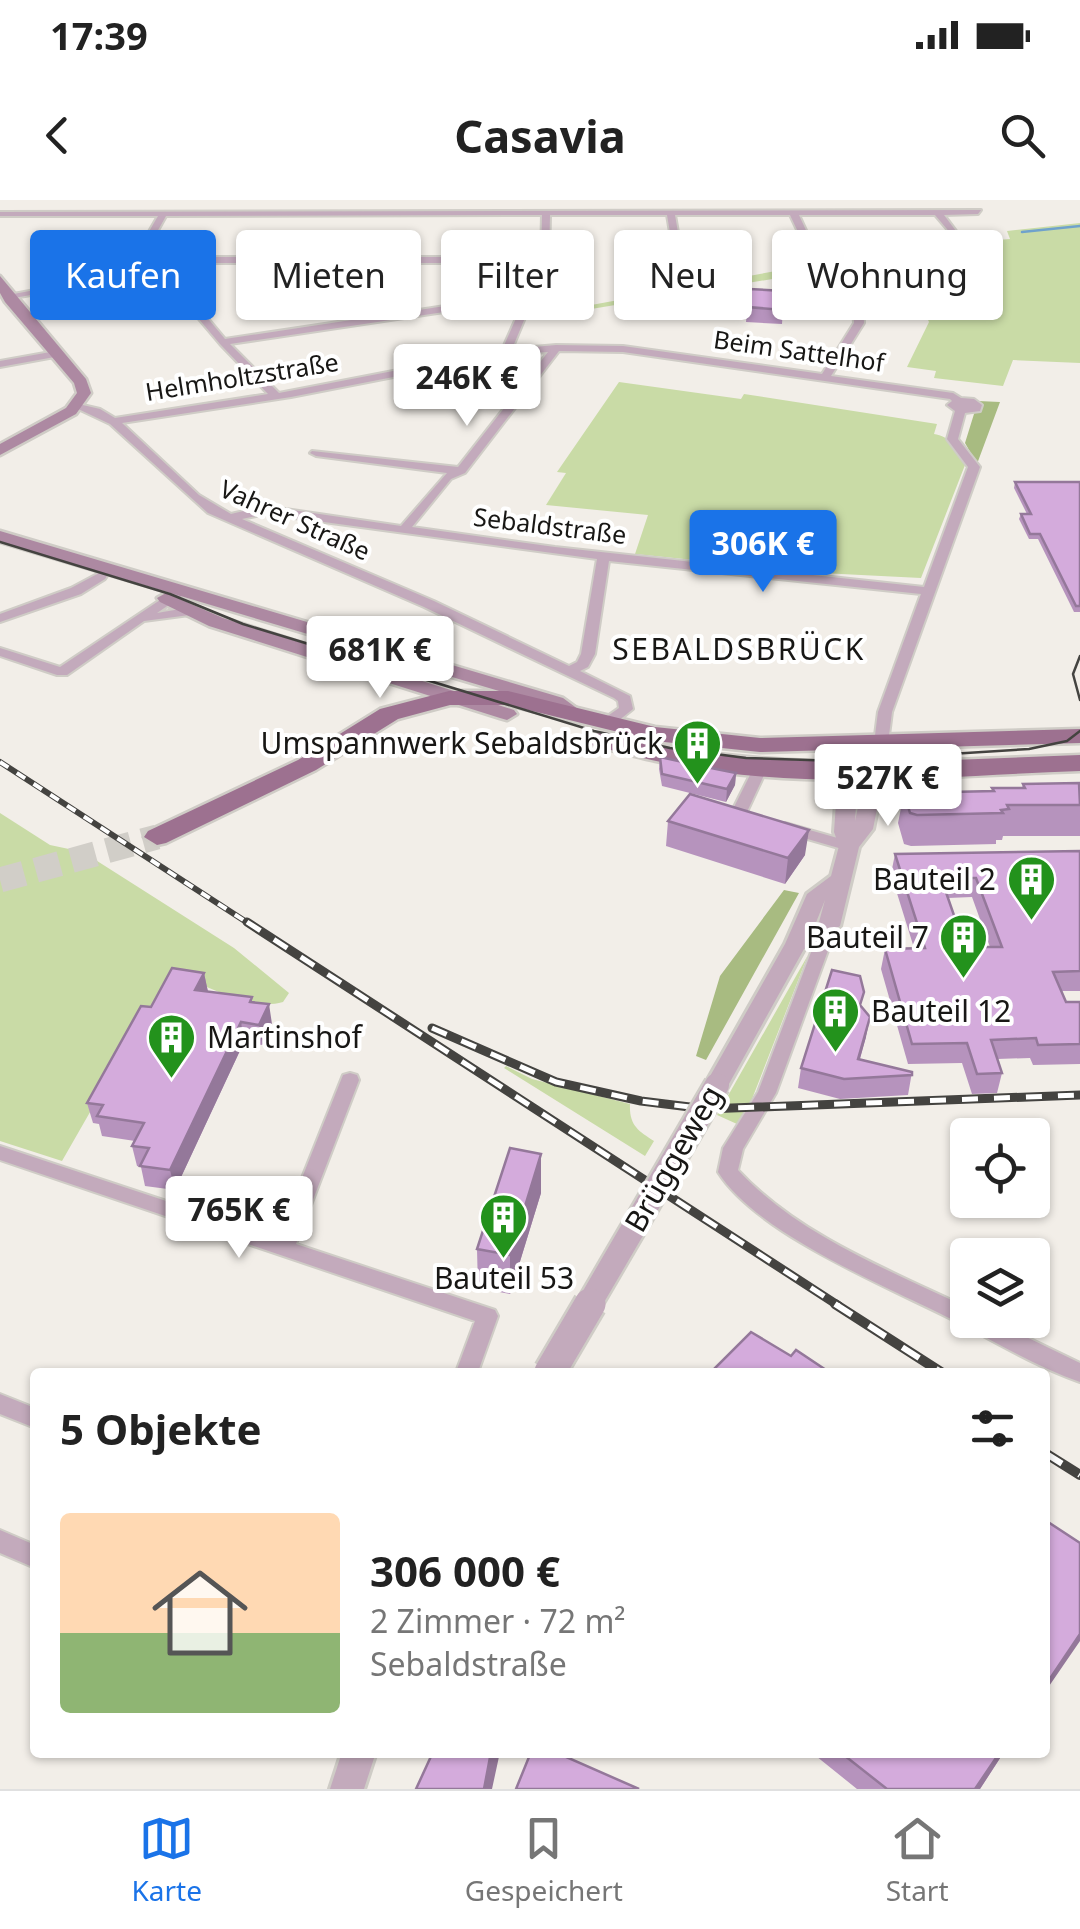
<!DOCTYPE html>
<html lang="de">
<head>
<meta charset="utf-8">
<style>
  :root { --surface:#fff; --page:#f2f2f2; --text:#222; --muted:#767676; --line:#e0e0e0; --accent:#1a73e8 }
  body { margin:0; font-family:"Noto Sans",sans-serif; background:var(--page); color:var(--text); height:100vh; display:flex; flex-direction:column; font-size:38px; white-space:nowrap }
  * { box-sizing:border-box; margin:0 }
  p { font-size:32px; color:var(--muted) }
  .icon { flex:none; width:55px; height:55px; fill:none; stroke:currentColor; stroke-width:2; stroke-linecap:round; stroke-linejoin:round }
  .map { position:relative; flex:1; overflow:hidden }
  .sheet { position:absolute; left:30px; top:1168px; width:1020px; height:390px; display:flex; flex-direction:column; background:var(--surface); border-radius:10px; box-shadow:0 2px 8px #0004 }
  .sheet>* { flex:none }
  .guide { position:absolute; left:30px; top:30px; width:1020px; height:90px; display:flex; gap:20px }
  .buttons { position:absolute; left:950px; top:918px; display:grid; gap:20px }
  .buttons a { display:grid; place-items:center; width:100px; height:100px; border-radius:10px; background:var(--surface); box-shadow:0 2px 8px #0004; font-size:50px }
  .price { position:absolute; translate:-50% -85px; padding:0 22px; border-radius:10px; background:#fff; color:#222; font-size:32px; line-height:65px; filter:drop-shadow(0 2px 5px #0008) }
  .price::after { content:''; position:absolute; left:50%; top:60px; width:30px; height:22px; margin-left:-15px; background:inherit; clip-path:polygon(0 0,100% 0,50% 100%) }
  .price.on { background:var(--accent); color:#fff }
  ul { padding:0; list-style:none }
  li { display:flex; align-items:center; gap:30px; height:250px; padding:0 30px }
  li+li { border-top:2px solid var(--line) }
  li span { display:grid; place-items:center; flex:none; width:280px; height:200px; border-radius:10px; color:#555 }
  li>.icon { margin-inline-start:auto }
  span .icon { width:120px; height:120px; fill:#fffc; stroke-width:1 }
  li b { font-size:42px }
  h2 { display:flex; justify-content:space-between; align-items:center; height:120px; padding:0 30px; font-size:42px }
  .tag { padding:0 35px; border-radius:10px; background:var(--surface); box-shadow:0 2px 8px #0004; font-size:35px; line-height:90px }
  .tag.on { background:var(--accent); color:#fff }
  .status { display:flex; justify-content:space-between; align-items:center; height:70px; padding:0 50px; background:var(--surface); direction:ltr }
  .status svg { height:28px; fill:currentColor }
  header { display:flex; justify-content:space-between; align-items:center; height:130px; padding:0 30px; background:var(--surface); font-size:45px; font-weight:700 }
  .menu { display:flex; justify-content:space-around; align-items:center; height:140px; border-top:2px solid var(--line); background:var(--surface); font-size:28px; color:var(--muted) }
  .menu a { display:grid; justify-items:center; gap:5px }
  .menu .on { color:var(--accent) }
  .map>svg:first-child { display:block }
</style>
</head>
<body>
<div class="status"><b>17:39</b><svg viewBox="0 0 49 12"><path d="M0 12V9h3v3zM5 12V6h3v6zM10 12V3h3v9zM15 12V0h3v12zM26 1h20v11H26zM47 4h2v5h-2z"/></svg></div>
<header><svg class="icon" aria-label="back" viewBox="0 0 24 24"><path d="M15 5l-7 7 7 7"/></svg>Casavia<svg class="icon" aria-label="search" viewBox="0 0 24 24"><circle cx="10" cy="10" r="6"/><path d="M15 15l6 6"/></svg></header>
<div class="map">
<svg width="1080" height="1589" viewBox="0 0 1080 1589">
  <rect width="100%" height="100%" fill="#f2eee8"/>
  <path fill="#c9dba6" d="M1080,23V163L1013,160L1003,186L934,178L936,171L907,167L929,122L917,95L887,60L834,68L828,61L921,46L1010,39L1007,31Z
    M814,64L826,70L525,120L531,109L537,115Z
    M619,182L741,199L744,194L937,224L934,234C948,236 965,249 965,265L921,378L821,373L635,354L648,315L546,305L566,273L557,272Z
    M0,613L50,645L83,652L234,748L289,793L283,802C245,813 207,780 168,776L62,961L0,941Z
    M808,755L752,899L737,924L717,915Z
    M506,866L532,879L630,904C629,925 638,931 654,941L645,956L504,868Z"/>
  <path fill="#a8bb81" d="M978,201L1000,202L977,264L965,243Z
    M784,690L799,693L706,860L696,856L720,776Z"/>
  <g fill="none" stroke-linecap="round" stroke-linejoin="round">
    <path stroke="#6fa2cc" stroke-width="2.5" d="M1022,32L1080,26"/>
    <path stroke="#d1cec8" stroke-width="25" stroke-dasharray="25 12" stroke-linecap="butt" d="M0,680L157,637"/>
    <defs>
      <path id="minor" d="M981,10L978,14L944,15L962,39L958,42L935,15H799L815,50L855,93L863,108L864,123L831,176L953,193L961,198L974,199L982,205L980,211L965,213L958,239L980,267L892,512L888,543L881,547L874,543L878,512L921,394L609,361L595,454L588,467L580,471L630,496L633,509L612,526H602V520L619,508L618,501L614,498L424,407L208,313L110,224L74,207V203L100,209L115,218L268,194L220,144L171,86L180,63H140L128,78L8,99L3,96L125,73L158,16H0V12ZM542,15L541,57H143L166,16ZM550,15H667L676,67L693,88L698,85L684,67L675,15H790L807,51L848,96L853,108L854,123L822,174L623,146L556,145L512,149L549,60ZM189,63H539L523,101L484,100L367,118L347,88L336,84L331,87L341,92L358,119L225,139L181,86ZM484,106L521,107L502,150L279,193L230,144ZM559,151L623,152L950,199L952,201L947,205L955,211L947,239L968,267L924,387L555,347L412,327L451,279L465,273ZM548,152L458,267L312,251L310,253L316,256L447,273L401,326L265,306L231,314L199,295L122,223L291,197L506,155ZM265,314L597,359L581,454L577,462L569,466L434,401L242,319Z
        M56,151L61,154L60,156L0,167V161Z
        M101,372L107,376L105,379L81,394L0,422V414L71,388Z
        M181,386L186,387V393L157,413L192,407L198,411L197,414L144,421L67,475H57L0,456V448L60,467Z
        M759,567L766,571L746,614L758,620L750,625L732,620L729,617L752,571Z
        M785,623L855,643L857,646L849,651L780,631L777,628Z
        M829,721L837,726L776,893L743,949L738,970C798,1035 889,1070 968,1108V1120H991L1080,1163V1182C1040,1168 1000,1145 963,1125C896,1090 758,1036 718,972L723,948L758,892L821,726Z
        M350,873L357,875L359,880L296,1044L495,1110L498,1116L478,1172H456L475,1121L0,960V946L278,1038L341,880L343,875Z
        M0,1194L35,1208V1228L0,1214Z
        M0,1330L35,1345V1368L0,1353Z"/>
      <path id="tertiary" d="M881,537L890,543L873,629L859,647L840,726L804,749L725,891H709L705,885L785,744L807,694L831,676L839,646L834,632L838,574L861,540ZM869,557L855,621L858,574ZM825,700L819,722L815,725Z
        M342,1552H376L364,1589H330Z"/>
      <path id="secondary" d="M0,76L86,179L91,193L76,214L0,255V244L66,208L77,193L74,183L5,102L0,93Z
        M0,331L563,498L586,515L576,521L549,506L0,342Z
        M166,393L223,418L514,510L517,514L507,520L500,518L209,426L160,402L157,398Z"/>
      <path id="primary" d="M449,491H508L655,527L760,538L1080,529V543L760,552L655,541L508,505H450L398,519L316,570L166,643L157,645L144,637L148,631L298,560L380,509Z
        M600,533C767,574 910,561 1080,555V571C960,575 838,588 719,572C676,567 634,556 591,545L588,540L591,535Z"/>
    </defs>
    <use href="#minor" stroke="#cfccc6" stroke-width="4"/>
    <use href="#tertiary" stroke="#cfccc6" stroke-width="6"/>
    <use href="#secondary" stroke="#cfccc6" stroke-width="5"/>
    <use href="#primary" stroke="#cfccc6" stroke-width="5"/>
    <use href="#minor" fill="#c3aabc" fill-rule="evenodd"/>
    <use href="#tertiary" fill="#c3aabc" fill-rule="evenodd"/>
    <use href="#secondary" fill="#ad89a2" fill-rule="evenodd"/>
    <use href="#primary" fill="#9d7190" fill-rule="evenodd"/>
    <path stroke="#444340" stroke-width="2.5" d="M0,342L170,394L243,424L594,531L670,548L746,558L839,561L1029,549L1067,541L1080,531
      M1080,456L1073,474L1080,500"/>
    <defs>
      <path id="rail-far2" d="M0,562L251,725"/>
      <path id="rail-far1" d="M247,722L839,1106
        M432,828L556,882L641,901L706,909L1080,895"/>
      <path id="rail" d="M835,1104L941,1172
        M1045,1253L1080,1275"/>
    </defs>
    <use href="#rail-far2" stroke="#444340" stroke-width="6"/>
    <use href="#rail-far1" stroke="#444340" stroke-width="9"/>
    <use href="#rail" stroke="#444340" stroke-width="10"/>
    <use href="#rail-far2" stroke="#fff" stroke-width="4" stroke-dasharray="10" stroke-linecap="butt"/>
    <use href="#rail-far1" stroke="#fff" stroke-width="5" stroke-dasharray="16" stroke-linecap="butt"/>
    <use href="#rail" stroke="#fff" stroke-width="6" stroke-dasharray="20" stroke-linecap="butt"/>
    <defs>
      <path id="tertiary-bridge-far1" d="M588,1106L717,885"/>
      <path id="tertiary-bridge" d="M550,1172L590,1104"/>
    </defs>
    <use href="#tertiary-bridge-far1" stroke="#cfccc6" stroke-width="29" stroke-linecap="butt"/>
    <use href="#tertiary-bridge" stroke="#cfccc6" stroke-width="36" stroke-linecap="butt"/>
    <use href="#tertiary-bridge-far1" stroke="#c3aabc" stroke-width="24"/>
    <use href="#tertiary-bridge" stroke="#c3aabc" stroke-width="31"/>
  </g>
  <path fill="#b693bd" fill-rule="evenodd" d="M749,89L783,110L782,124L746,122Z
    M1015,282H1080V412H1074L1038,339H1029L1019,319L1021,314H1027L1014,288Z
    M660,557L736,573L735,585L726,602L662,586L659,569Z
    M1023,584L1080,586V636H1003L1002,640H996V644L911,646L904,644L898,623L904,593L992,591V588H1022Z
    M668,621L805,655L785,684L666,646Z
    M1080,651V791H1061L1066,802H1080V864L1033,865L1030,858L997,859L1002,873L997,893L972,894L962,863L908,864L881,769L885,749L914,748L891,674L895,654ZM972,697L990,747H965L948,698Z
    M204,773L208,792L252,797V802L272,824L262,845L244,842L175,990L145,986L141,967L137,966L132,946L135,941L102,936L99,924L93,923L87,903L151,807Z
    M861,807L866,837L860,859L912,872L908,895L840,899L798,888L801,868Z
    M541,954V993L510,1094L478,1088L477,1049Z
    M811,1552H1004L980,1589H857Z"/>
  <path fill="#94789a" d="M736,573L735,585L726,602L727,589Z
    M809,630L805,655L785,684L788,658Z
    M204,773L208,792L195,790Z
    M269,804L272,824L262,845L259,825Z
    M870,817L866,837L854,879L858,859Z
    M241,822L244,842L175,990L170,970Z
    M541,954V993L510,1094V1055Z
    M1080,1434V1441L1045,1492V1486Z
    M491,1552H500L492,1589H484Z
    M1000,1552H1004L980,1589H975Z"/>
  <path fill="#d4abdc" stroke="#94789a" stroke-width="2.5" fill-rule="evenodd" d="M749,89L784,91L783,110L748,107Z
    M1015,282H1080V406H1076L1040,334H1030L1021,314H1031Z
    M660,557L701,566L736,573L727,589L662,574Z
    M1079,583L1080,605H1007L1009,609L1001,610L1003,613L917,615L910,613L904,593L994,591L992,588H1025L1023,584Z
    M690,594L809,630L788,658L668,621Z
    M1080,651V771L1053,772L1066,802H1080V844L1038,845L1036,838L991,840L1002,873L977,874L967,843L912,844L885,749L925,748L895,654ZM941,678H976L1002,747H965Z
    M172,768L204,773L195,790L252,797L250,802L269,804L259,825L241,822L170,970L140,966L149,948L132,946L144,923L97,916L103,905L87,903L141,806L151,807Z
    M832,770L860,776L864,792L860,805L870,817L858,859L912,872V875L844,879L801,868Z
    M510,948L541,954L510,1055L477,1049Z
    M751,1132L791,1156L796,1150L829,1172H711Z
    M1045,1320L1080,1343V1434L1045,1486Z
    M433,1552H491L484,1589H416Z
    M531,1552H555L639,1589H516Z
    M840,1552H1000L975,1589H887Z"/>
  <defs>
    <symbol id="building-pin" viewBox="-11 -11 22 30"><path d="M0 17L-7.5 6A9.5 9.5 0 1 1 7.5 6Z" fill="#23921c" stroke="#fff"/><path d="M-4-6H4V6H1V3H-1V6H-4ZM-2.5-4.3h1.7v1.8h-1.7ZM.8-4.3h1.7v1.8H.8ZM-2.5-1h1.7V.8h-1.7ZM.8-1h1.7V.8H.8Z" fill="#fff"/></symbol>
  </defs>
  <g fill-rule="evenodd">
    <use href="#building-pin" x="670" y="516" width="55" height="75"/>
    <use href="#building-pin" x="1004" y="652" width="55" height="75"/>
    <use href="#building-pin" x="936" y="710" width="55" height="75"/>
    <use href="#building-pin" x="808" y="784" width="55" height="75"/>
    <use href="#building-pin" x="144" y="810" width="55" height="75"/>
    <use href="#building-pin" x="476" y="990" width="55" height="75"/>
  </g>
  <g text-anchor="middle" stroke-width="8" stroke-linejoin="round" paint-order="stroke">
    <g font-size="25" fill="#181715" stroke="#fff">
      <text transform="translate(799 151) rotate(8)" y="9">Beim Sattelhof</text>
      <text transform="translate(242 177) rotate(-9)" y="9">Helmholtzstraße</text>
      <text transform="translate(295 320) rotate(24)" y="9">Vahrer Straße</text>
      <text transform="translate(550 326) rotate(7)" y="9">Sebaldstraße</text>
    </g>
    <g font-size="30" letter-spacing="2.5" fill="#181715" stroke="#fff">
      <text x="739" y="460">SEBALDSBRÜCK</text>
    </g>
    <g font-size="30" fill="#181715" stroke="#fff" text-anchor="end">
      <text x="663" y="554">Umspannwerk Sebaldsbrück</text>
      <text x="996" y="690">Bauteil 2</text>
      <text x="929" y="748">Bauteil 7</text>
      <text x="871" y="822" text-anchor="start">Bauteil 12</text>
      <text x="207" y="848" text-anchor="start">Martinshof</text>
      <text x="504" y="1089" text-anchor="middle">Bauteil 53</text>
    </g>
    <g font-size="30" fill="#181715" stroke="#fff">
      <text transform="translate(674 959) rotate(-60)" y="10">Brüggeweg</text>
    </g>
  </g>
</svg>
<div class="buttons">
<a><svg class="icon" aria-label="locate" viewBox="0 0 24 24"><circle cx="12" cy="12" r="6"/><path d="M12 2v4M12 18v4M2 12h4M18 12h4"/></svg></a>
<a><svg class="icon" aria-label="layers" viewBox="0 0 24 24"><path d="M12 4l9 5-9 5-9-5zM3 14l9 5 9-5"/></svg></a>
</div>
<b class="price" style="left:467px;top:229px">246K €</b>
<b class="price on" style="left:763px;top:395px">306K €</b>
<b class="price" style="left:380px;top:501px">681K €</b>
<b class="price" style="left:888px;top:629px">527K €</b>
<b class="price" style="left:239px;top:1061px">765K €</b>
<div class="guide">
<a class="tag on">Kaufen</a>
<a class="tag">Mieten</a>
<a class="tag">Filter</a>
<a class="tag">Neu</a>
<a class="tag">Wohnung</a>
</div>
<section class="sheet">
<h2>5 Objekte<svg class="icon" aria-label="filters" viewBox="0 0 24 24"><path d="M4 7h16M4 17h16"/><circle cx="9" cy="7" r="2"/><circle cx="15" cy="17" r="2"/></svg></h2>
<ul>
<li><span style="background:linear-gradient(#ffd9b3 60%,#8fb573 0)"><svg class="icon" aria-label="home" viewBox="0 0 24 24"><path d="M3 11l9-7 9 7M6 9v11h12V9"/></svg></span><div><b>306 000 €</b><p>2 Zimmer · 72 m²</p><p>Sebaldstraße</p></div></li>
</ul>
</section>
</div>
<nav class="menu">
<a class="on"><svg class="icon" aria-label="map" viewBox="0 0 24 24"><path d="M3 6l6-2 6 2 6-2v14l-6 2-6-2-6 2zM9 4v14M15 6v14"/></svg>Karte</a>
<a><svg class="icon" aria-label="saved" viewBox="0 0 24 24"><path d="M7 4h10v16l-5-4-5 4z"/></svg>Gespeichert</a>
<a><svg class="icon" aria-label="home" viewBox="0 0 24 24"><path d="M3 11l9-7 9 7M6 9v11h12V9"/></svg>Start</a>
</nav>
</body>
</html>
